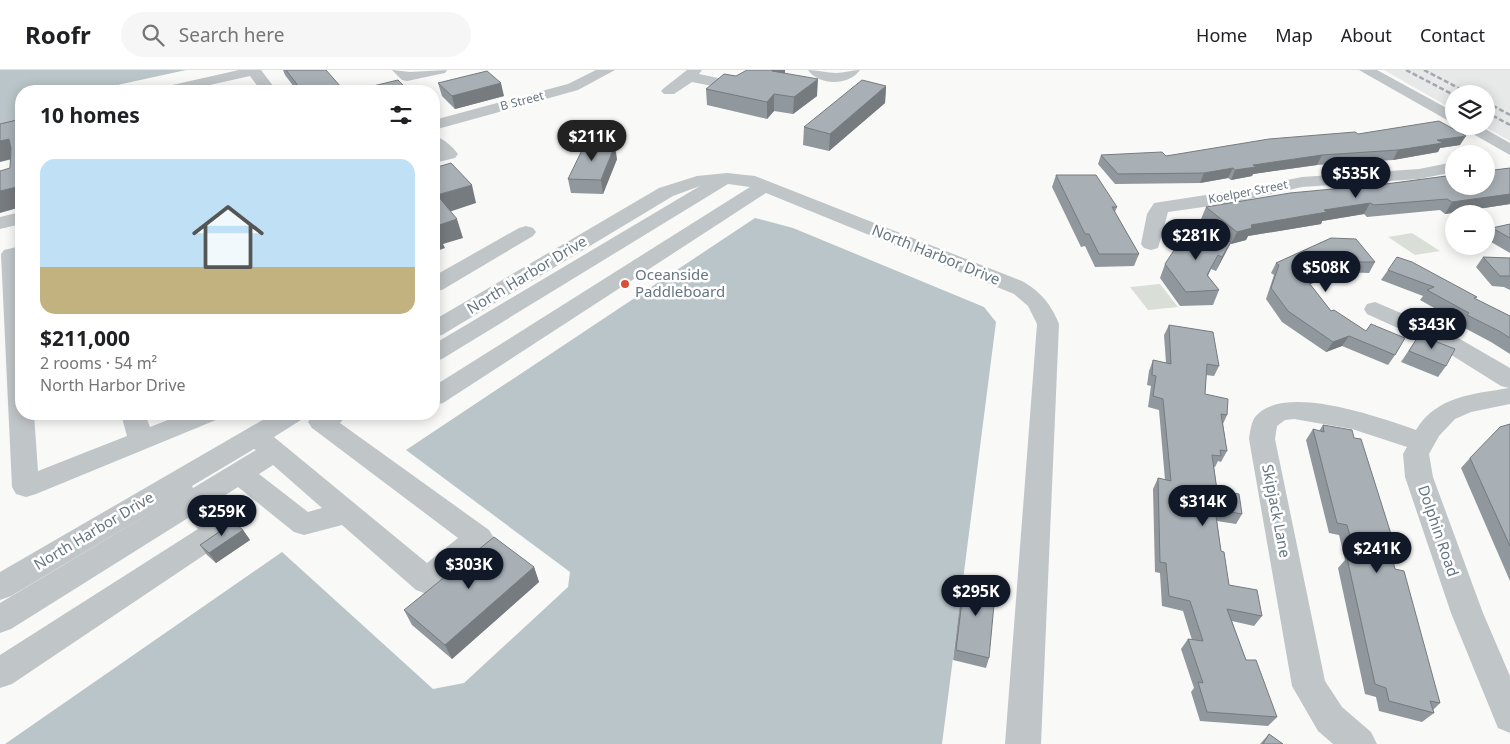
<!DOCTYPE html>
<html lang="en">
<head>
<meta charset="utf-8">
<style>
  :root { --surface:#fff; --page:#f6f6f6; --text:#202124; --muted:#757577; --line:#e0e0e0; --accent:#111827 }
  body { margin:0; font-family:"Noto Sans",sans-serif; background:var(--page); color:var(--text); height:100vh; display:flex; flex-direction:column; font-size:19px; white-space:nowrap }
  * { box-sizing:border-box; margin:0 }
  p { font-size:16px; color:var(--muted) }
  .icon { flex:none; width:28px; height:28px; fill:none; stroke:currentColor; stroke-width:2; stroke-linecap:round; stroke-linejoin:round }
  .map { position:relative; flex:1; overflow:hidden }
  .sheet { position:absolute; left:15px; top:15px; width:425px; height:335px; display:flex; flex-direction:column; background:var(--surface); border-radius:20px; box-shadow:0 2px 12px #0003 }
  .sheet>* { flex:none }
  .buttons { position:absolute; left:1445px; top:15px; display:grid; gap:10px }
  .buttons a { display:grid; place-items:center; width:50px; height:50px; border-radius:50%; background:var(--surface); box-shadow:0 2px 12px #0003; font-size:25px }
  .price { position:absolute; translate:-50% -42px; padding:0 11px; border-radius:18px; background:var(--accent); color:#fff; font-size:16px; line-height:32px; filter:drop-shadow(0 1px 2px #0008) }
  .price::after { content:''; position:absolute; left:50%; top:30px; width:15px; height:11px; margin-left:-8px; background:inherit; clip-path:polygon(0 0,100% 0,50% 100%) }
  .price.active { background:#222; color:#fff }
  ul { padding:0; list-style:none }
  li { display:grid; align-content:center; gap:10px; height:265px; padding:0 25px }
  li span { display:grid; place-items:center; height:155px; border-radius:15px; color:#555 }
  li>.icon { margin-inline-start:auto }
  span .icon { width:90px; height:90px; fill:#fffc; stroke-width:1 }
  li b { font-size:21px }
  h2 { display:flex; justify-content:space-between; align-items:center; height:60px; padding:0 25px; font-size:21px }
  header { display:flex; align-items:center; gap:30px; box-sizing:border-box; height:70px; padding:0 25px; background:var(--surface); border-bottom:1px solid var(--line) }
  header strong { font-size:24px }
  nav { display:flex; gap:28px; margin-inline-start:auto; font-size:18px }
  .search { width:350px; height:45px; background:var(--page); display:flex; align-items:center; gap:12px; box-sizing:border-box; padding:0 18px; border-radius:28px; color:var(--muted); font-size:19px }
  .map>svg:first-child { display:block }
</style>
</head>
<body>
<header>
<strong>Roofr</strong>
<div class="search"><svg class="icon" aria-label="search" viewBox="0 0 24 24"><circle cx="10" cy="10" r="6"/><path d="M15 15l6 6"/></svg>Search here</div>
<nav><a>Home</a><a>Map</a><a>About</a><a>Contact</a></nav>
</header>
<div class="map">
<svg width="1510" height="674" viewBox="0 0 1510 674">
  <rect width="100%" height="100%" fill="#f9f9f7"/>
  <path fill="#e7e8e8" d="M1384,0H1510V71L1483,56H1486V24H1454V40Z"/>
  <path fill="#d9ded6" d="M1412,163L1440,181L1415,185L1388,167Z
    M1160,214L1178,237L1148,240L1130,217Z"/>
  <path fill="#b9c5c8" d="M0,0H186L90,21H21V58L0,62Z
    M755,148L793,158L984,237L996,252L942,674H5L282,482L433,619L464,613L568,517L570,502L406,380Z"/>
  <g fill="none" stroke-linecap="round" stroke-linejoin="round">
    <path fill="#c0c5c8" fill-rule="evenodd" d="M239,0H261L277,21H261L250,6L183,21H156L159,18Z
      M392,0L410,2L447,0L445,3L407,11L402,10Z
      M596,0H615L578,20L434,60V50L568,14Z
      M687,0H702L699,4L742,13L745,16L737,21L692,12L674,24H664L661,21L664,18Z
      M808,0C818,0 827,3 836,3C844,3 852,0 860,0C849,16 819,16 808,0Z
      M1359,0H1377L1454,42V54Z
      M1459,56H1480L1510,73V85Z
      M434,66C443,68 452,76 458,84L455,88L434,93V83L437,82L434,80Z
      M1454,92V102L1419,109L1302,117L1232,133L1168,142L1158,178L1151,180L1144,178L1141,174L1147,144L1154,133L1232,121L1302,107L1419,99Z
      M727,103L755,106L1022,211C1041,222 1051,234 1059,254L1041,674H1005L1037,254L1028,236L1014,224L766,123L443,333L434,335V316L750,117L728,114L442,289L434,292V274L700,116L673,126L442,265L434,267V250L659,118L697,106Z
      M21,142V154L0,159V147Z
      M526,156L533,158L536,162L533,166L442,220L434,221V206L519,158Z
      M21,176V344H34L38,401L127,366L121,344H145L150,357L183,344H219L216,350L36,424L26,427L16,424L12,417L1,184L4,180Z
      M1375,232L1453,265L1510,298V334L1471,342L1455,349L1439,366L1429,384L1433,407L1483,543L1510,606V663L1498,658L1451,543L1405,407L1403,384L1407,377L1352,359L1294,349L1285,350L1277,356L1275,369L1325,611L1342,637L1371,662L1377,674H1333L1318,661L1292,616L1249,369C1250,362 1251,353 1255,347C1283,312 1381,348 1416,360C1436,326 1474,324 1509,318L1501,316L1437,276L1367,244L1364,239L1367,234Z
      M273,344H304L301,350L274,367L427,493L458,468L312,358L308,352L312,346L347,344L340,353L489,460L494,468L489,476L438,520L427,524L416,520L342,455L304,465L294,462L238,417L210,435L228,453L232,461L228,469L12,614L0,618V585L198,459L188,448L11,559L0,563V533L172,430L11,526L0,530V502ZM254,379L256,380L193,418L192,416ZM273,395L322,438L308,442L259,404Z"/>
    <path stroke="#a2a9ae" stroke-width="2.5" stroke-dasharray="5 2.5" stroke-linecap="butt" d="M1406,0L1454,25
      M1424,0L1470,24
      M1486,32L1510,45
      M1486,42L1510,55"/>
  </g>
  <path fill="#90979d" d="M283,0H317L341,17L342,21H297L285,5Z
    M785,3L817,26L793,44L774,41L767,49L707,35L706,19L736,6Z
    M438,13L504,26L455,39L442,26Z
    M886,16L885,33L829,81L803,75L804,57Z
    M1358,64L1460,75L1440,78L1438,82L1393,90L1317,95L1253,104L1252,106L1231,110L1228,108L1200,113L1115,114L1098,94L1101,85L1166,86Z
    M617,89L603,124L571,123L568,109Z
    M1510,98V134L1445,144L1440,140L1367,147L1364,144L1322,151L1321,154L1248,166L1246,170L1231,174L1230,173L1216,201L1211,199L1208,206L1219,220L1213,235L1180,236L1160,208L1165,194L1228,171L1201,149L1206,137Z
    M1056,105L1117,137L1115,142L1139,184L1134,196L1095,197L1085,176L1081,177L1052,117Z
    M1510,154V183L1486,169V166L1492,158Z
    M1331,168L1375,192L1369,203L1337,202L1310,214L1331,241L1395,285L1388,295L1342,276L1326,282L1282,252L1266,229L1274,205L1271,203L1276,193Z
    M1483,187L1510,188V220L1504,217L1492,216L1476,197Z
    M1388,200L1475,229L1510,246V284L1491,272L1459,255L1461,253L1420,230L1423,226L1381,210Z
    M1169,255L1219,296L1214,306L1206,305L1205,324L1227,345L1223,354L1227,381L1221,392L1218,391L1215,397H1214L1217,420L1242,444L1236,454L1217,451L1221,481L1229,515L1262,546L1254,556L1232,551L1246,590L1277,647L1268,656L1200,651L1191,622L1194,618L1181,579L1188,569L1192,570L1183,541L1162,536L1160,503L1155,502L1153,419L1158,408L1165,410L1159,340L1148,337L1151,316L1147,315L1149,301L1153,290L1166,293L1164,265Z
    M1419,265L1446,296L1438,307L1401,292Z
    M1510,354V511L1461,398L1470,388Z
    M1323,355L1354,368L1391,464L1388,469L1395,499L1440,633L1433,640L1434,643L1422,652L1379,641L1376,627L1365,624L1338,498L1345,490L1339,465L1329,463L1306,370L1313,359L1319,361Z
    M243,460L250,470L216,493L207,485L200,475Z
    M534,497L539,512L452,589L412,555L404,540Z
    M965,506L989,588L986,598L953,590L962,516Z
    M1269,664L1283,674H1260Z"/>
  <path fill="#767b7f" d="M772,0H785V4L771,17Z
    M818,9L817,26L793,44L794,27Z
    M501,13L504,26L455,39L452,26Z
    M886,16L885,33L829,81L830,64Z
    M341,17L342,21H323Z
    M774,24V41L767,49V32Z
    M1466,66L1460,75L1440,78L1438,82L1393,90L1398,80L1437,70Z
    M9,69L20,87L0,92V71Z
    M615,75L617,89L603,124L601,110Z
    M1322,85L1317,95L1253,104L1252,106L1231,110L1235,100L1253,95Z
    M1233,98L1228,108L1200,113L1204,103Z
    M472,115L476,133L443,144L437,125Z
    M21,116V137L0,143V121Z
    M1510,124V134L1445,144L1452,132Z
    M1370,133L1364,144L1322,151L1321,154L1248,166L1246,170L1231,174L1237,162L1251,155L1324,140Z
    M457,149L463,168L443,174L445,178L434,182V161L436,156Z
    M1231,172L1224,186L1216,201L1222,187Z
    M1342,192L1337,202L1300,219L1306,209Z
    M1349,266L1342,276L1326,282L1333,272Z
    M243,460L250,470L216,493L209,483Z
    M534,497L539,512L452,589L445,575Z"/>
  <path fill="#a8b0b6" stroke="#767b7f" d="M286,0H326L341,17L323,21H302Z
    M747,0H772V1L818,9L794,27L774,24L767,32L706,19L724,4L736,6Z
    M487,1L501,13L452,26L438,13Z
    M398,10L409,21H368L365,18Z
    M862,10L886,16L830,64L804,57Z
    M21,49V116L0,121V101L10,98L11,78L9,69L0,71V54Z
    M1439,51L1466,66L1437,70L1443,73L1398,80L1322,85L1253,95L1256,97L1235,100L1233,98L1204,103L1118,104L1101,85L1162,82L1166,86L1269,69L1355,62L1358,64Z
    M585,74L615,75L601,110L568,109Z
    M451,93L472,115L437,125L457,149L436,156L439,160L434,161V98Z
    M1510,98V124L1452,132L1447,129L1374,135L1370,133L1324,140L1327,142L1251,155L1252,158L1237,162L1206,137L1290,123L1386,114L1454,105V116H1486V101Z
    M1056,105H1096L1117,137H1112L1139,184H1099L1089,164H1085Z
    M1510,154V168L1492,158Z
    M1188,159L1231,172L1222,187L1218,185L1207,205L1219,220L1186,222L1165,194Z
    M1331,168L1356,169L1375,192H1342L1306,209L1331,241L1334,240L1366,261L1371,254L1405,268L1395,285L1349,266L1333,272L1288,241L1271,218L1279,195L1276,193Z
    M1397,187L1412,192L1477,227L1474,228L1510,246V268L1499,261L1467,245L1469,243L1427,220L1434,217L1388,200Z
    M1483,187L1510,188V206H1500Z
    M1169,255L1213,262L1219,296L1207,294L1205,324L1228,329L1227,345L1221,344L1227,381L1220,380L1221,386L1212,385L1217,420L1239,424L1242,444L1215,439L1221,481L1224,482L1229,515L1257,520L1262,546L1227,539L1246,590H1256L1277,647L1207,642L1198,612L1203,613L1188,569L1203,571L1190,531L1169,526L1166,493L1160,492L1158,408L1171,411L1163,329L1153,326L1156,306L1152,305L1153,290L1171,294Z
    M1419,265L1455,279L1446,296L1409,281Z
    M1510,354V476L1470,388L1500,357Z
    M1323,355L1352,360L1354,368L1361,369L1391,464H1386L1395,499L1404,501L1440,633L1430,631L1434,643L1389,631L1386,618L1375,614L1347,488L1357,490L1347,455L1337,453L1313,359L1324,362Z
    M230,449L243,460L209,483L200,475L222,460Z
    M494,467L534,497L445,575L404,540Z
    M965,506L996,513L989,588L956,580Z
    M1269,664L1283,674H1263Z"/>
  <circle fill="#d95036" stroke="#fff" stroke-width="2" cx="625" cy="214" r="5"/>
  <g text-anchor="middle" stroke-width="5" stroke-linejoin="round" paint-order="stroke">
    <g font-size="12" fill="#667680" stroke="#fff">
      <text transform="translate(522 31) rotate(-15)" y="4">B Street</text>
      <text transform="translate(1248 122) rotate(-11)" y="4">Koelper Street</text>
    </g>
    <g font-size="15" fill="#667680" stroke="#fff">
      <text transform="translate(936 185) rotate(22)" y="5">North Harbor Drive</text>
      <text transform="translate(527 205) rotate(-31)" y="5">North Harbor Drive</text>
      <text transform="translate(1276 441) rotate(79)" y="5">Skipjack Lane</text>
      <text transform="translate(94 461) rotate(-31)" y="5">North Harbor Drive</text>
      <text transform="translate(1438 461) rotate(71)" y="5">Dolphin Road</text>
    </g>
    <g font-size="15" fill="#667680" stroke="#fff" text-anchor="start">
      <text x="635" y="210">Oceanside<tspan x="635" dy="17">Paddleboard</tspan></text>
    </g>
  </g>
</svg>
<div class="buttons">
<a><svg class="icon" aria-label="layers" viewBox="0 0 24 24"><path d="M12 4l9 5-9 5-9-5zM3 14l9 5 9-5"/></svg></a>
<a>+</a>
<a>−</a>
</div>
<b class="price active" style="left:592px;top:92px">$211K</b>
<b class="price" style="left:1356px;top:129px">$535K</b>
<b class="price" style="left:1196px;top:191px">$281K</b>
<b class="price" style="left:1326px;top:223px">$508K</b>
<b class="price" style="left:1432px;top:280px">$343K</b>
<b class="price" style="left:1203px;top:457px">$314K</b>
<b class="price" style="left:222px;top:467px">$259K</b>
<b class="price" style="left:1377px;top:504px">$241K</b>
<b class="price" style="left:469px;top:520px">$303K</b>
<b class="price" style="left:976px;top:547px">$295K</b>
<section class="sheet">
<h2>10 homes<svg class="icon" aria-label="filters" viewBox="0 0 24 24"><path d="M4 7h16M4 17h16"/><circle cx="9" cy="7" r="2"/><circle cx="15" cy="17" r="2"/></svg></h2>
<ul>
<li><span style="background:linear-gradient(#bfe0f5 70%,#c2b280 0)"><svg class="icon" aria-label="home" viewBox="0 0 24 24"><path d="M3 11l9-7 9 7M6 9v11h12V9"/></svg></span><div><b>$211,000</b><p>2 rooms · 54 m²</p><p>North Harbor Drive</p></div></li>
</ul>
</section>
</div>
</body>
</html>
